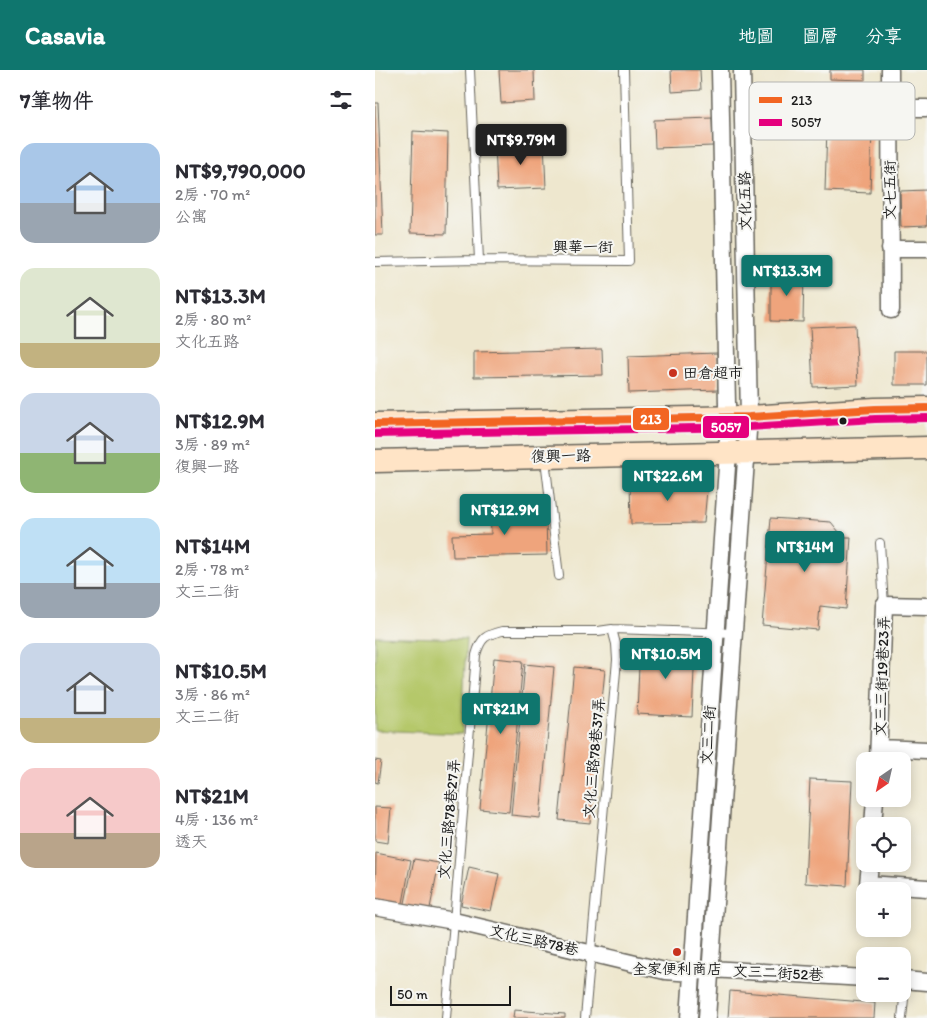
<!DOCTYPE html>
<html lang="zh-TW">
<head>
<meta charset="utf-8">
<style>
  :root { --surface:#fff; --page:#f2f2f3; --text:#2b2b33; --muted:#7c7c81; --accent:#0f766e }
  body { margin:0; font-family:Itim,"LXGW WenKai TC",sans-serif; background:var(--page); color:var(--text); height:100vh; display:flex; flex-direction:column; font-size:19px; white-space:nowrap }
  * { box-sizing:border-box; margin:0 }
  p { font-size:16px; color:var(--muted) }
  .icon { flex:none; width:28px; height:28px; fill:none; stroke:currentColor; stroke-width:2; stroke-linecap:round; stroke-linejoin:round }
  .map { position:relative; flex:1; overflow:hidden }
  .sheet { display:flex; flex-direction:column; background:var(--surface); width:375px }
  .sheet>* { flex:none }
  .needle { width:32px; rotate:214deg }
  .controls { position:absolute; left:481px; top:682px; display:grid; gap:10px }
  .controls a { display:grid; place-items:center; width:55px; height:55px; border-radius:10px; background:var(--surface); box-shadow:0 2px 12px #0003; font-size:25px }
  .scale { position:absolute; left:15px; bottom:12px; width:121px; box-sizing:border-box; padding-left:5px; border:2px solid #1c1c1c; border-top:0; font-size:14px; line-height:18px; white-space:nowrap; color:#1c1c1c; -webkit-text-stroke:4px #f6f6f2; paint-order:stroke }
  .price { position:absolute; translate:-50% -42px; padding:0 11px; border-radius:5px; background:var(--accent); color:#fff; font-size:16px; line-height:32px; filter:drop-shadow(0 1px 2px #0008) }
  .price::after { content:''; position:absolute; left:50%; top:30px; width:15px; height:11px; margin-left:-8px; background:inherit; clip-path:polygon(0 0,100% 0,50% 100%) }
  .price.selected { background:#222; color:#fff }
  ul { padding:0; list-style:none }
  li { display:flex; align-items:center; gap:15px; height:125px; padding:0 20px }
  li span { display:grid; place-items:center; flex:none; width:140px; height:100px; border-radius:15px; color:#555 }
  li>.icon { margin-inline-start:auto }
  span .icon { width:60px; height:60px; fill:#fffc; stroke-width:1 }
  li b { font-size:21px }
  h2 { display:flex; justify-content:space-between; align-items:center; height:60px; padding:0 20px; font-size:21px }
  header { display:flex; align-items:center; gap:30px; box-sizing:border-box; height:70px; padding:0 25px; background:var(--accent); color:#fff }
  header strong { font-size:24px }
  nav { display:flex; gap:28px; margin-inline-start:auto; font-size:18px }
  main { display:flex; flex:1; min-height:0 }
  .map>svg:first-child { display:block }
</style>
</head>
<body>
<header>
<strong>Casavia</strong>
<nav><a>地圖</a><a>圖層</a><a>分享</a></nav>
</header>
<main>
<section class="sheet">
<h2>7筆物件<svg class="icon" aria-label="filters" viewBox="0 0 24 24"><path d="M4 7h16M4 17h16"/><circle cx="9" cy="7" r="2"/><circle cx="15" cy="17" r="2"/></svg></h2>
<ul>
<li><span style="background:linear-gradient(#a9c7e8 60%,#9aa5b1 0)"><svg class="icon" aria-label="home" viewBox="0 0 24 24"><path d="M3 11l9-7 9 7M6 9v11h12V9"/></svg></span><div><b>NT$9,790,000</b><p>2房 · 70 m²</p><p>公寓</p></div></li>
<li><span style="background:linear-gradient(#dfe7d0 75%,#c2b280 0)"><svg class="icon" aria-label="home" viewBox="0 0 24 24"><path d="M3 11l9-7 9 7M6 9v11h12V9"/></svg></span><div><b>NT$13.3M</b><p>2房 · 80 m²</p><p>文化五路</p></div></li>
<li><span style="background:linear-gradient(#c9d6e8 60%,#8fb573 0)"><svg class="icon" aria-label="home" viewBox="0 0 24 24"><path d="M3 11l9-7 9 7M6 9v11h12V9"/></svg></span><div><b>NT$12.9M</b><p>3房 · 89 m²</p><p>復興一路</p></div></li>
<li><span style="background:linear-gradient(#bfe0f5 65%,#9aa5b1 0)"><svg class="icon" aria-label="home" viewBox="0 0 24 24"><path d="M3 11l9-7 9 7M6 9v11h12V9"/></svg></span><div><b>NT$14M</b><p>2房 · 78 m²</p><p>文三二街</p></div></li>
<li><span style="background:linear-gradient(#c9d6e8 75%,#c2b280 0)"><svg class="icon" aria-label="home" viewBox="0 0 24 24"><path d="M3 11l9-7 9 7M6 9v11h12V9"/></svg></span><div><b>NT$10.5M</b><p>3房 · 86 m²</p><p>文三二街</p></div></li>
<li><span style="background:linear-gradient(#f6c9c9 65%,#b9a48a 0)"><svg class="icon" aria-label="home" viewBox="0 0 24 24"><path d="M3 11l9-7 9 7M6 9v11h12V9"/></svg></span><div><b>NT$21M</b><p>4房 · 136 m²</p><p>透天</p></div></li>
</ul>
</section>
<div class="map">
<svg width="552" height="948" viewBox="0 0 552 948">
  <rect width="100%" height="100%" fill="#f6f6f2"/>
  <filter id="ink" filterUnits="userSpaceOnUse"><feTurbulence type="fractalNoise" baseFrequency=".02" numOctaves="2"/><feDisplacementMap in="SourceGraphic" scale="10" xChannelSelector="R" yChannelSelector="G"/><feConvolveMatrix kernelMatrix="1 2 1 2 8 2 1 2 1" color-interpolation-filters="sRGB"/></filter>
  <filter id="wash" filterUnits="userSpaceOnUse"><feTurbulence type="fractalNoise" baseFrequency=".0096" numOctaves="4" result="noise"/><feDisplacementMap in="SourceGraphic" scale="20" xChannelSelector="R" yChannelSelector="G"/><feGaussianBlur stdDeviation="1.12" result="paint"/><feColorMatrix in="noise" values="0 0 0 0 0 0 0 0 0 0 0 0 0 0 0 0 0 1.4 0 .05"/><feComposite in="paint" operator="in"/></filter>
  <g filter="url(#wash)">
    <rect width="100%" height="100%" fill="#eee7ce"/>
    <path fill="#b5c86b" stroke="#687244" d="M0,566L91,569L87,664L0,660Z"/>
    <g id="blocks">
      <path fill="#efa47b" d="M124,0H159L160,31L126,33Z
        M296,0H325L326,20L297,22Z
        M455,0H490V10L455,9Z
        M0,33H3L8,165H0Z
        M337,48L338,76L280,78L279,50Z
        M452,56L497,58L495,123L450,121Z
        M38,61L73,63L71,164L35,163Z
        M169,72L171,118L122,120L120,74Z
        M552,120V156L526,157L525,121Z
        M396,202H429L428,252L396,251Z
        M480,255L483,315L438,317L435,257Z
        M227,279L228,305L99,307V282Z
        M519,281H552V315H519Z
        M342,283L343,320L254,323L253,286Z
        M333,409L329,453L256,454L255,411Z
        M146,436L147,448L171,447L172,485L78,487L77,465L116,464L115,437Z
        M396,448L456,452L468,467H476L471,539L445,536L443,560L387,555Z
        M265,573L320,576L317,647L262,644Z
        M119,588L148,591L134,742L105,739Z
        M150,594L179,597L165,748L136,745Z
        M199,597L230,600L215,753L184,750Z
        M0,690L6,691L3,713L0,712Z
        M435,709L477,711L472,816L430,813Z
        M0,737L16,738L13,773L0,771Z
        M1,783L36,790L27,838L0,832Z
        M39,789L64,793L54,843L29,838Z
        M94,797L124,804L116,841L86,835Z
        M355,921L500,933L499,948H353Z
        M139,940L190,944V948H138Z"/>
    </g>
  </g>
  <g filter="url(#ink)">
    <use href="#blocks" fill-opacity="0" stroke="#66635a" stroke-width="1"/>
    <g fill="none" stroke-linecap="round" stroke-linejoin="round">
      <defs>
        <path id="lane" d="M95,0L104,190
          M0,192L104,190L254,191L249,0
          M170,389L184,506
          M505,473L509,535
          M237,559L359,563
          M71,948L101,585C106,567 111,565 127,561H223L237,559L241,574L242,590L210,948
          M527,948L531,910"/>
        <path id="street" d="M515,0L516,240
          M515,38H552
          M515,179H552
          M505,678L552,680
          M503,691L509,535L552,536
          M498,756L500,729
          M495,794L493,814L552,818
          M0,837L79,851L290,901L317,903L336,899L490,908
          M528,910L552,912
          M314,948L353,382L345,0
          M332,948L374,347L367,0"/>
        <path id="secondary" d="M0,354L374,347L500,339L552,338
          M0,391L552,378"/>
      </defs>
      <use href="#lane" stroke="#66635a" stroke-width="10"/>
      <use href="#street" stroke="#66635a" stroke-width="19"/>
      <use href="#secondary" stroke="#66635a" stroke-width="25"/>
      <use href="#lane" stroke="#fff" stroke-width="8"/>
      <use href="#street" stroke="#fff" stroke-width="16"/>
      <use href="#secondary" stroke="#ffe4c6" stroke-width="22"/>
      <defs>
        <path id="bus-1" d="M0,354L374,347L500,339L552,338"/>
        <path id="bus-2" d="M0,364L374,357L500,349L552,348"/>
      </defs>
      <use href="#bus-1" stroke="#f6f6f2" stroke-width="11"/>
      <use href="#bus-2" stroke="#f6f6f2" stroke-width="11"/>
      <use href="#bus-1" stroke="#f26522" stroke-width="8"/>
      <use href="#bus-2" stroke="#e5007d" stroke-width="8"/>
    </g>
  </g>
  <g fill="#c8321e" stroke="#f6f6f2" stroke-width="2">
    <circle cx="298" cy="303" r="5"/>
    <circle cx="302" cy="882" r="5"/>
  </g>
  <circle fill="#1c1c1c" stroke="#f6f6f2" stroke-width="2" cx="468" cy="351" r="4.5"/>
  <g text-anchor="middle" stroke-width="4" stroke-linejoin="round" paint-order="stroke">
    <g font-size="15" fill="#1c1c1c" stroke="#f6f6f2">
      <text transform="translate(515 120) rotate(-90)" y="5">文七五街</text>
      <text transform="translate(370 131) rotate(-91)" y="5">文化五路</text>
      <text x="208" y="182">興華一街</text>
      <text transform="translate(186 386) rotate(-1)" y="5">復興一路</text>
      <text transform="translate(507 606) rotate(-88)" y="5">文三三街19巷23弄</text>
      <text transform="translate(333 665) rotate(-86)" y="5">文三二街</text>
      <text transform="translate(219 688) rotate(-85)" y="5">文化三路78巷37弄</text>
      <text transform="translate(74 749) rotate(-85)" y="5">文化三路78巷27弄</text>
      <text transform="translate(159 870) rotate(13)" y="5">文化三路78巷</text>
      <text transform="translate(403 903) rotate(3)" y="5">文三二街52巷</text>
    </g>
    <g font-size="15" fill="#1c1c1c" stroke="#f6f6f2" text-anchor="start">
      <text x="308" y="308">田倉超市</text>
      <text x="302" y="904" text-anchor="middle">全家便利商店</text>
    </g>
  </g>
  <rect x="374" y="12" width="166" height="58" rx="8" fill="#f6f6f2" stroke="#b5b5b2" stroke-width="1"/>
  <rect x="384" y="27" width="23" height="6" fill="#f26522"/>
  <rect x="384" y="49" width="23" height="7" fill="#e5007d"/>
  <g font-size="14" fill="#1c1c1c">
    <text x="416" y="35">213</text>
    <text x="416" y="57">5057</text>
  </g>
  <g stroke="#f6f6f2" stroke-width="2">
    <rect x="257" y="337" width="38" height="24" rx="5" fill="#f26522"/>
    <rect x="327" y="345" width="48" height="24" rx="5" fill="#e5007d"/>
  </g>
  <g font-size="14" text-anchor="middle" font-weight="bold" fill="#fff">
    <text x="276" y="354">213</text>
    <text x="351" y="362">5057</text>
  </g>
</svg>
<div class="controls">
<a><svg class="needle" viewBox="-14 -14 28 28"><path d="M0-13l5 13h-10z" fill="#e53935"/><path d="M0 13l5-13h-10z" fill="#7c7c81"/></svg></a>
<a><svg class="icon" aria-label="locate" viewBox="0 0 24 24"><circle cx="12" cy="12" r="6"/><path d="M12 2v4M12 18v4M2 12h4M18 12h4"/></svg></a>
<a>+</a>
<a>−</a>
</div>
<div class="scale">50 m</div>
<b class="price selected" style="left:146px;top:96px">NT$9.79M</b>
<b class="price" style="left:412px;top:227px">NT$13.3M</b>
<b class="price" style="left:293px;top:432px">NT$22.6M</b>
<b class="price" style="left:130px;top:466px">NT$12.9M</b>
<b class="price" style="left:430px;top:503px">NT$14M</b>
<b class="price" style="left:291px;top:610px">NT$10.5M</b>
<b class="price" style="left:126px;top:665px">NT$21M</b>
</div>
</main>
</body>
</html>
